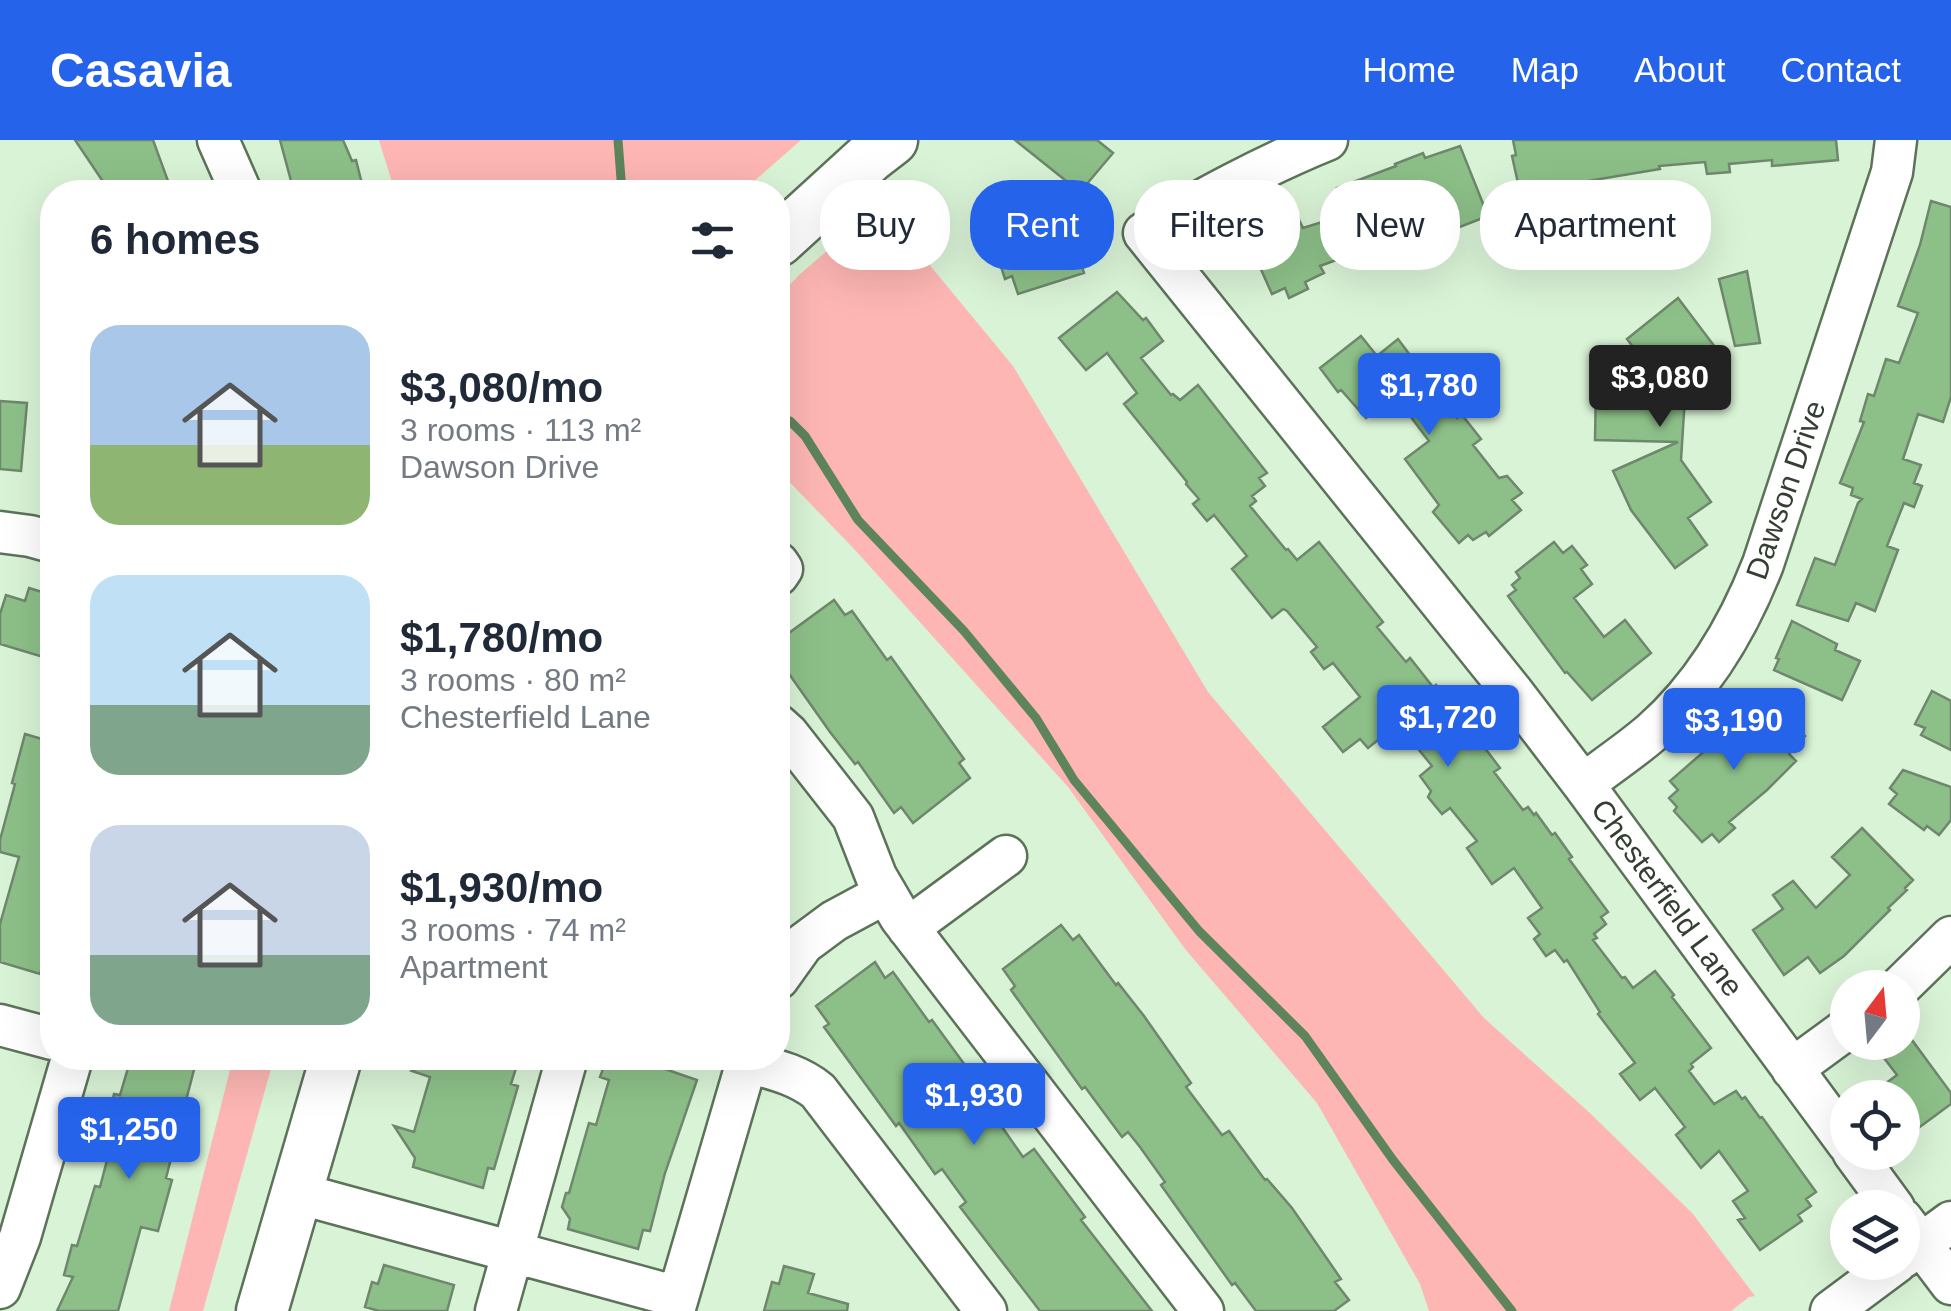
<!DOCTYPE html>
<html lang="en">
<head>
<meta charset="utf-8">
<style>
  :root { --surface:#fff; --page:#f6f6f7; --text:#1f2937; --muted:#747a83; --accent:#2563eb }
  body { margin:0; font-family:Helvetica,sans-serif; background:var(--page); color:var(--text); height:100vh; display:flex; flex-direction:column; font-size:38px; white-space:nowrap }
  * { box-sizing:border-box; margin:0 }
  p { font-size:32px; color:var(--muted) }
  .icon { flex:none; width:55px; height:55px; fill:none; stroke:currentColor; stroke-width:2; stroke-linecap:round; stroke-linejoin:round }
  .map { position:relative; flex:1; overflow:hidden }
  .sheet { position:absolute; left:40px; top:40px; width:750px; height:890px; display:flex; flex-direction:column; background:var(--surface); border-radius:40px; box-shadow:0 10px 40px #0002 }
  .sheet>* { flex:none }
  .guide { position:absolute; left:820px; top:40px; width:950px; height:90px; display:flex; gap:20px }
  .needle { width:65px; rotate:16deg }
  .fabs { position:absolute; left:1830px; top:830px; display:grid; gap:20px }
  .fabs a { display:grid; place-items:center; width:90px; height:90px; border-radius:50%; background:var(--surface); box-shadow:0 10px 40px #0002; font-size:50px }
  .price { position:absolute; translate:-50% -85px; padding:0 22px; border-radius:10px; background:var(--accent); color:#fff; font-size:32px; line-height:65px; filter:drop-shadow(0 2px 5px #0008) }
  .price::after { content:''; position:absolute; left:50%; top:60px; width:30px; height:22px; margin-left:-15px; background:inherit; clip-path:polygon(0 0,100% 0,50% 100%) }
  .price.current { background:#222; color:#fff }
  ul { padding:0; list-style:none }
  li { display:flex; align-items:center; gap:30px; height:250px; padding:0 50px }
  li span { display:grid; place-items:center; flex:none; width:280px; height:200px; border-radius:30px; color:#555 }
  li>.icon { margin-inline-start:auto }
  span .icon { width:120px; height:120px; fill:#fffc; stroke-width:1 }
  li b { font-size:42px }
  h2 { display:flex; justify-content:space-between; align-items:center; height:120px; padding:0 50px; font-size:42px }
  .pill { padding:0 35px; border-radius:40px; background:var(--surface); box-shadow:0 10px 40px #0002; font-size:35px; line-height:90px }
  .pill.current { background:var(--accent); color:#fff }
  header { display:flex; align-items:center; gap:60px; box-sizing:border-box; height:140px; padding:0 50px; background:var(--accent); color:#fff }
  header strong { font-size:48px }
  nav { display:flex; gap:55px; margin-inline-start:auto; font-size:35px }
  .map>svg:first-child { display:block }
</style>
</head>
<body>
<header>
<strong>Casavia</strong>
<nav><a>Home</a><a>Map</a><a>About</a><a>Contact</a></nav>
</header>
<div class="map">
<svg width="1951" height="1171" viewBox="0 0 1951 1171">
  <rect width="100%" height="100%" fill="#d9f3d6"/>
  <path fill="#fdb6b3" d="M379,0H801L742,52H395Z
    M875,70L900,89L1013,226L1208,552L1484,878L1591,974L1693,1074L1755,1156L1749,1157L1731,1171H1429L1420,1144L1317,963L1185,809L1068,647L856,411L778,330V157L800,134Z
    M233,918H274L203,1171H169Z"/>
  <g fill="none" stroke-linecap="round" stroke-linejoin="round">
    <path stroke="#5e845c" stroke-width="9" d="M618,0L622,52
      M790,281L805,296L858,380L964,491L1036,578L1074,640L1199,791L1305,896L1393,1020L1512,1171"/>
  </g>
  <path fill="#8dc089" stroke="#6f876d" stroke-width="2.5" d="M75,0H153L172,52H110Z
    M280,0H343L352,21L356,20L364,52H294Z
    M1015,0H1097L1113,13L1080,52Z
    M1513,0H1836L1838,20L1772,26V20L1729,24L1730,32L1707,34L1705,22L1659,26L1660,29L1576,43V47L1557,51L1559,59L1536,64L1534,54L1521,57L1512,16L1516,15Z
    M1460,6L1488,76L1447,92L1437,66L1397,82L1403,98L1370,111L1369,108L1320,126L1324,133L1305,142L1308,149L1289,158L1285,148L1272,154L1255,116L1259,114L1253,100L1261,97L1255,83L1293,67L1303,88L1345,75L1337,48L1396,26L1395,24L1423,13L1425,18Z
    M1931,61L1951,67V257L1943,282L1918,274L1903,319L1921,325L1914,343L1922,346L1914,367L1904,363L1887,406L1898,410L1875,471L1856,463L1848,481L1797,465L1815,418L1835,425L1858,363L1862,359L1851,355L1853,348L1840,343L1864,282L1860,281L1868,254L1874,256L1886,219L1899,223L1918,173L1898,166L1920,105Z
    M1069,84L1084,133L1018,154L1012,136L1005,139L998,117L1007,114L1003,100L1044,87L1045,92Z
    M1747,131L1760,203L1735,206L1719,139Z
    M1117,152L1143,180L1146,178L1163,201L1141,218L1171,255L1173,254L1180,260L1198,245L1267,333L1259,338L1265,346L1252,356L1256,361L1250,366L1286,410L1288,409L1297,420L1319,402L1383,482L1377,487L1406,522L1410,518L1433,547L1436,545L1456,570L1500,628L1494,632L1523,670L1528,667L1534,675L1536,673L1552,695L1555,693L1572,717L1569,719L1608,772L1601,777L1606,784L1594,794L1597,798L1593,800L1622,838L1625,837L1633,848L1655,831L1674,855L1672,857L1711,908L1691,924L1693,927L1689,931L1714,964L1736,951L1742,959L1745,957L1760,978L1762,977L1816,1052L1806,1059L1811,1066L1798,1075L1802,1081L1760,1110L1738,1080L1745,1078L1733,1061L1748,1051L1719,1011L1701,1028L1676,995L1685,987L1655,948L1640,960L1620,934L1635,923L1598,874L1600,872L1567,820L1564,822L1555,810L1546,816L1534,799L1540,794L1528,778L1542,768L1514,728L1492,744L1467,708L1477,701L1450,668L1442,674L1428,657L1431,651L1420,636L1432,626L1398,584L1368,608L1360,599L1343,612L1323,587L1360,557L1333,523L1324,529L1311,512L1317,507L1287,471L1283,469L1272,478L1232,429L1247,416L1214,375L1207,381L1193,364L1199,359L1186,344L1187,342L1124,264L1137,253L1107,213L1086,230L1059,198Z
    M1678,158L1721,215L1686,241L1681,320L1711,362L1688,378L1707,405L1675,428L1631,370L1613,331L1678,302L1595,300L1596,245L1663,247L1627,199Z
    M1361,196L1377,216L1398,199L1457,278L1462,275L1481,299L1473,305L1499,338L1507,336L1522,353L1512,360L1521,370L1489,396L1486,392L1473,400L1468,395L1459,403L1433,372L1439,365L1405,319L1429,301L1395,256L1366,278L1341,250L1338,252L1320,228Z
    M0,261L27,263L21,331L0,329Z
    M1554,402L1563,413L1572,406L1587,425L1581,429L1592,444L1574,458L1604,497L1625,480L1651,513L1592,560L1567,532L1565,533L1508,456L1516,450L1512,445L1520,438L1516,432Z
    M29,448L52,455V484L43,517L0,504V474L6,455L25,461Z
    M834,460L845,475L852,471L887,520L891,517L964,619L959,623L970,638L913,683L901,667L894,673L858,622L855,624L830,592L782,524L787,520L778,507V501Z
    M1792,481L1837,504L1835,510L1860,521L1842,560L1774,530L1779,519L1776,518Z
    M1932,551L1951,561V610L1921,595L1925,588L1915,584Z
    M1774,565L1805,596L1789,614L1796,621L1767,650L1729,682L1735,688L1719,702L1712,694L1702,702L1674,671L1677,667L1669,658L1678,650L1670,641L1715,602L1712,598L1733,578L1747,591Z
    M25,594L52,602V790L40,834L0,822V784L19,717L0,712V700L15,644L12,643Z
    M1903,630L1951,647V680L1939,695L1927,686L1924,690L1889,664L1897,654L1890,648Z
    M1862,688L1913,740L1905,748L1907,750L1888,768L1890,770L1844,816L1820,833L1808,817L1784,835L1753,790L1783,769L1773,755L1793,741L1816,768L1850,735L1832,717Z
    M1061,785L1073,800L1079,795L1116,845L1118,843L1144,876L1191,943L1186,947L1222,995L1229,991L1265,1040L1267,1039L1292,1068L1341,1139L1335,1142L1349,1160L1334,1171H1256L1235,1143L1232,1145L1161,1045L1165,1042L1140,1007L1128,992L1122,997L1085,947L1082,949L1011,850L1015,846L1003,829Z
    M875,822L885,838L893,832L929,882L932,880L1005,980L1000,984L1023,1017L1034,1009L1085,1077L1081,1080L1152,1171H1040L960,1067L966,1062L942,1029L935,1034L899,983L896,986L824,887L829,884L816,866Z
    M1912,900L1951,953V964L1902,1000V958H1866L1897,935L1884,918Z
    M131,918H197L166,1038L172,1040L158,1091L141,1087L118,1171H57L73,1137L64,1135L72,1105L77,1106L95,1046L100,1047L117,982L108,980L114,954L120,955Z
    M438,918H492L517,925L511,944L518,946L494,1029L488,1028L483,1048L413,1027L415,1018L394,986L414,992L430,937L412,931Z
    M607,918H633L697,940L665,1033L650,1091L643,1090L638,1109L568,1089L570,1079L562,1067L566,1053H569L589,983L596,985L609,940L600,937Z
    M384,1125L454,1145L447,1171H379L365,1167L372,1142L378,1144Z
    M784,1126L814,1134L808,1153L848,1164L847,1171H764L772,1142L779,1144Z"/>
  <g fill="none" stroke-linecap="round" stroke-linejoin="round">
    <defs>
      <path id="minor" d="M218,0L241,52
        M1327,0C1263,26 1203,59 1144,93L1511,550L1583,644L1848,1004
        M0,392L30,396L52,402
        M778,423L782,429L778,435
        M778,585L788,594L853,677L876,736L900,777L1203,1171
        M1583,644C1606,627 1630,611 1652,592C1704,546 1738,488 1763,424L1892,32L1896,0
        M908,788L1006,716
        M778,839L803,804L834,781L886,753
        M1899,848L1951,797
        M0,885L52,899
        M747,922C772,929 797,934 818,951L986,1171
        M1792,929L1848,888
        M1853,1012L1894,1068
        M297,1053L678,1157
        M1902,1079L1951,1144
        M1902,1118L1951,1082
        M0,1148L20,1097L72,918
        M496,1171L567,918
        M674,1171L748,918
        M1831,1171L1897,1122"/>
      <path id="major" d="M778,101L870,17L892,0
        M262,1171L336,918"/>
    </defs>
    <use href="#minor" stroke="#5c735a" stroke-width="45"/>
    <use href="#major" stroke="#5c735a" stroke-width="55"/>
    <use href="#minor" stroke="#fff" stroke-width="40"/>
    <use href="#major" stroke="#fff" stroke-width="50"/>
  </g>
  <g text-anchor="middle" stroke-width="8" stroke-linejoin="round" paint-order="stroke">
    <g font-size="30" fill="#343e33" stroke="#fff">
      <text transform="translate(1786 350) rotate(-71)" y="10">Dawson Drive</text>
      <text transform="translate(1667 758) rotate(54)" y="10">Chesterfield Lane</text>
    </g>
  </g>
</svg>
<div class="fabs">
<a><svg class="needle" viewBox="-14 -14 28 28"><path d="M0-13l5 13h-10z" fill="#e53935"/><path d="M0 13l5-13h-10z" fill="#747a83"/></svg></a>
<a><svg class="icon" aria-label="locate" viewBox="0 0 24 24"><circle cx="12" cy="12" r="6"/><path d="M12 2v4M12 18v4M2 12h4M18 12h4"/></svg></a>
<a><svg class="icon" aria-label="layers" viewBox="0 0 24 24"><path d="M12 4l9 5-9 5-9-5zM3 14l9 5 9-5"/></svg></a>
</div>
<b class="price current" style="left:1660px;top:290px">$3,080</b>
<b class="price" style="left:1429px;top:298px">$1,780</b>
<b class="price" style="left:1448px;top:630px">$1,720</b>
<b class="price" style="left:1734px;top:633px">$3,190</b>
<b class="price" style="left:974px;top:1008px">$1,930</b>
<b class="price" style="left:129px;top:1042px">$1,250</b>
<div class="guide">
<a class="pill">Buy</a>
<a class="pill current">Rent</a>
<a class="pill">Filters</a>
<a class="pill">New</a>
<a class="pill">Apartment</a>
</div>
<section class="sheet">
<h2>6 homes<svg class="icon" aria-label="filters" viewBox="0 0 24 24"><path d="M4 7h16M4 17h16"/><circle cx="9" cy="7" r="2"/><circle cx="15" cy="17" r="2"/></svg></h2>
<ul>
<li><span style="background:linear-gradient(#a9c7e8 60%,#8fb573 0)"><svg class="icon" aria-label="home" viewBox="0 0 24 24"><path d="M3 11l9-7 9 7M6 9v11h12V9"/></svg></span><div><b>$3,080/mo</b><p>3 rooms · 113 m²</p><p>Dawson Drive</p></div></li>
<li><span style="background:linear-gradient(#bfe0f5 65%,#7fa58c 0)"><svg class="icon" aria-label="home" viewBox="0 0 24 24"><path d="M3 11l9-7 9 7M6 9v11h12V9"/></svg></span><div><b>$1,780/mo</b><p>3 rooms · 80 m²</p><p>Chesterfield Lane</p></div></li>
<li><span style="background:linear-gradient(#c9d6e8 65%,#7fa58c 0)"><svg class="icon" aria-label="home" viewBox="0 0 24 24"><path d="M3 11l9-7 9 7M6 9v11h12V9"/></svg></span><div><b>$1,930/mo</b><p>3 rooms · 74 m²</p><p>Apartment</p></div></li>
</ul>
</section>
</div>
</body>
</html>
